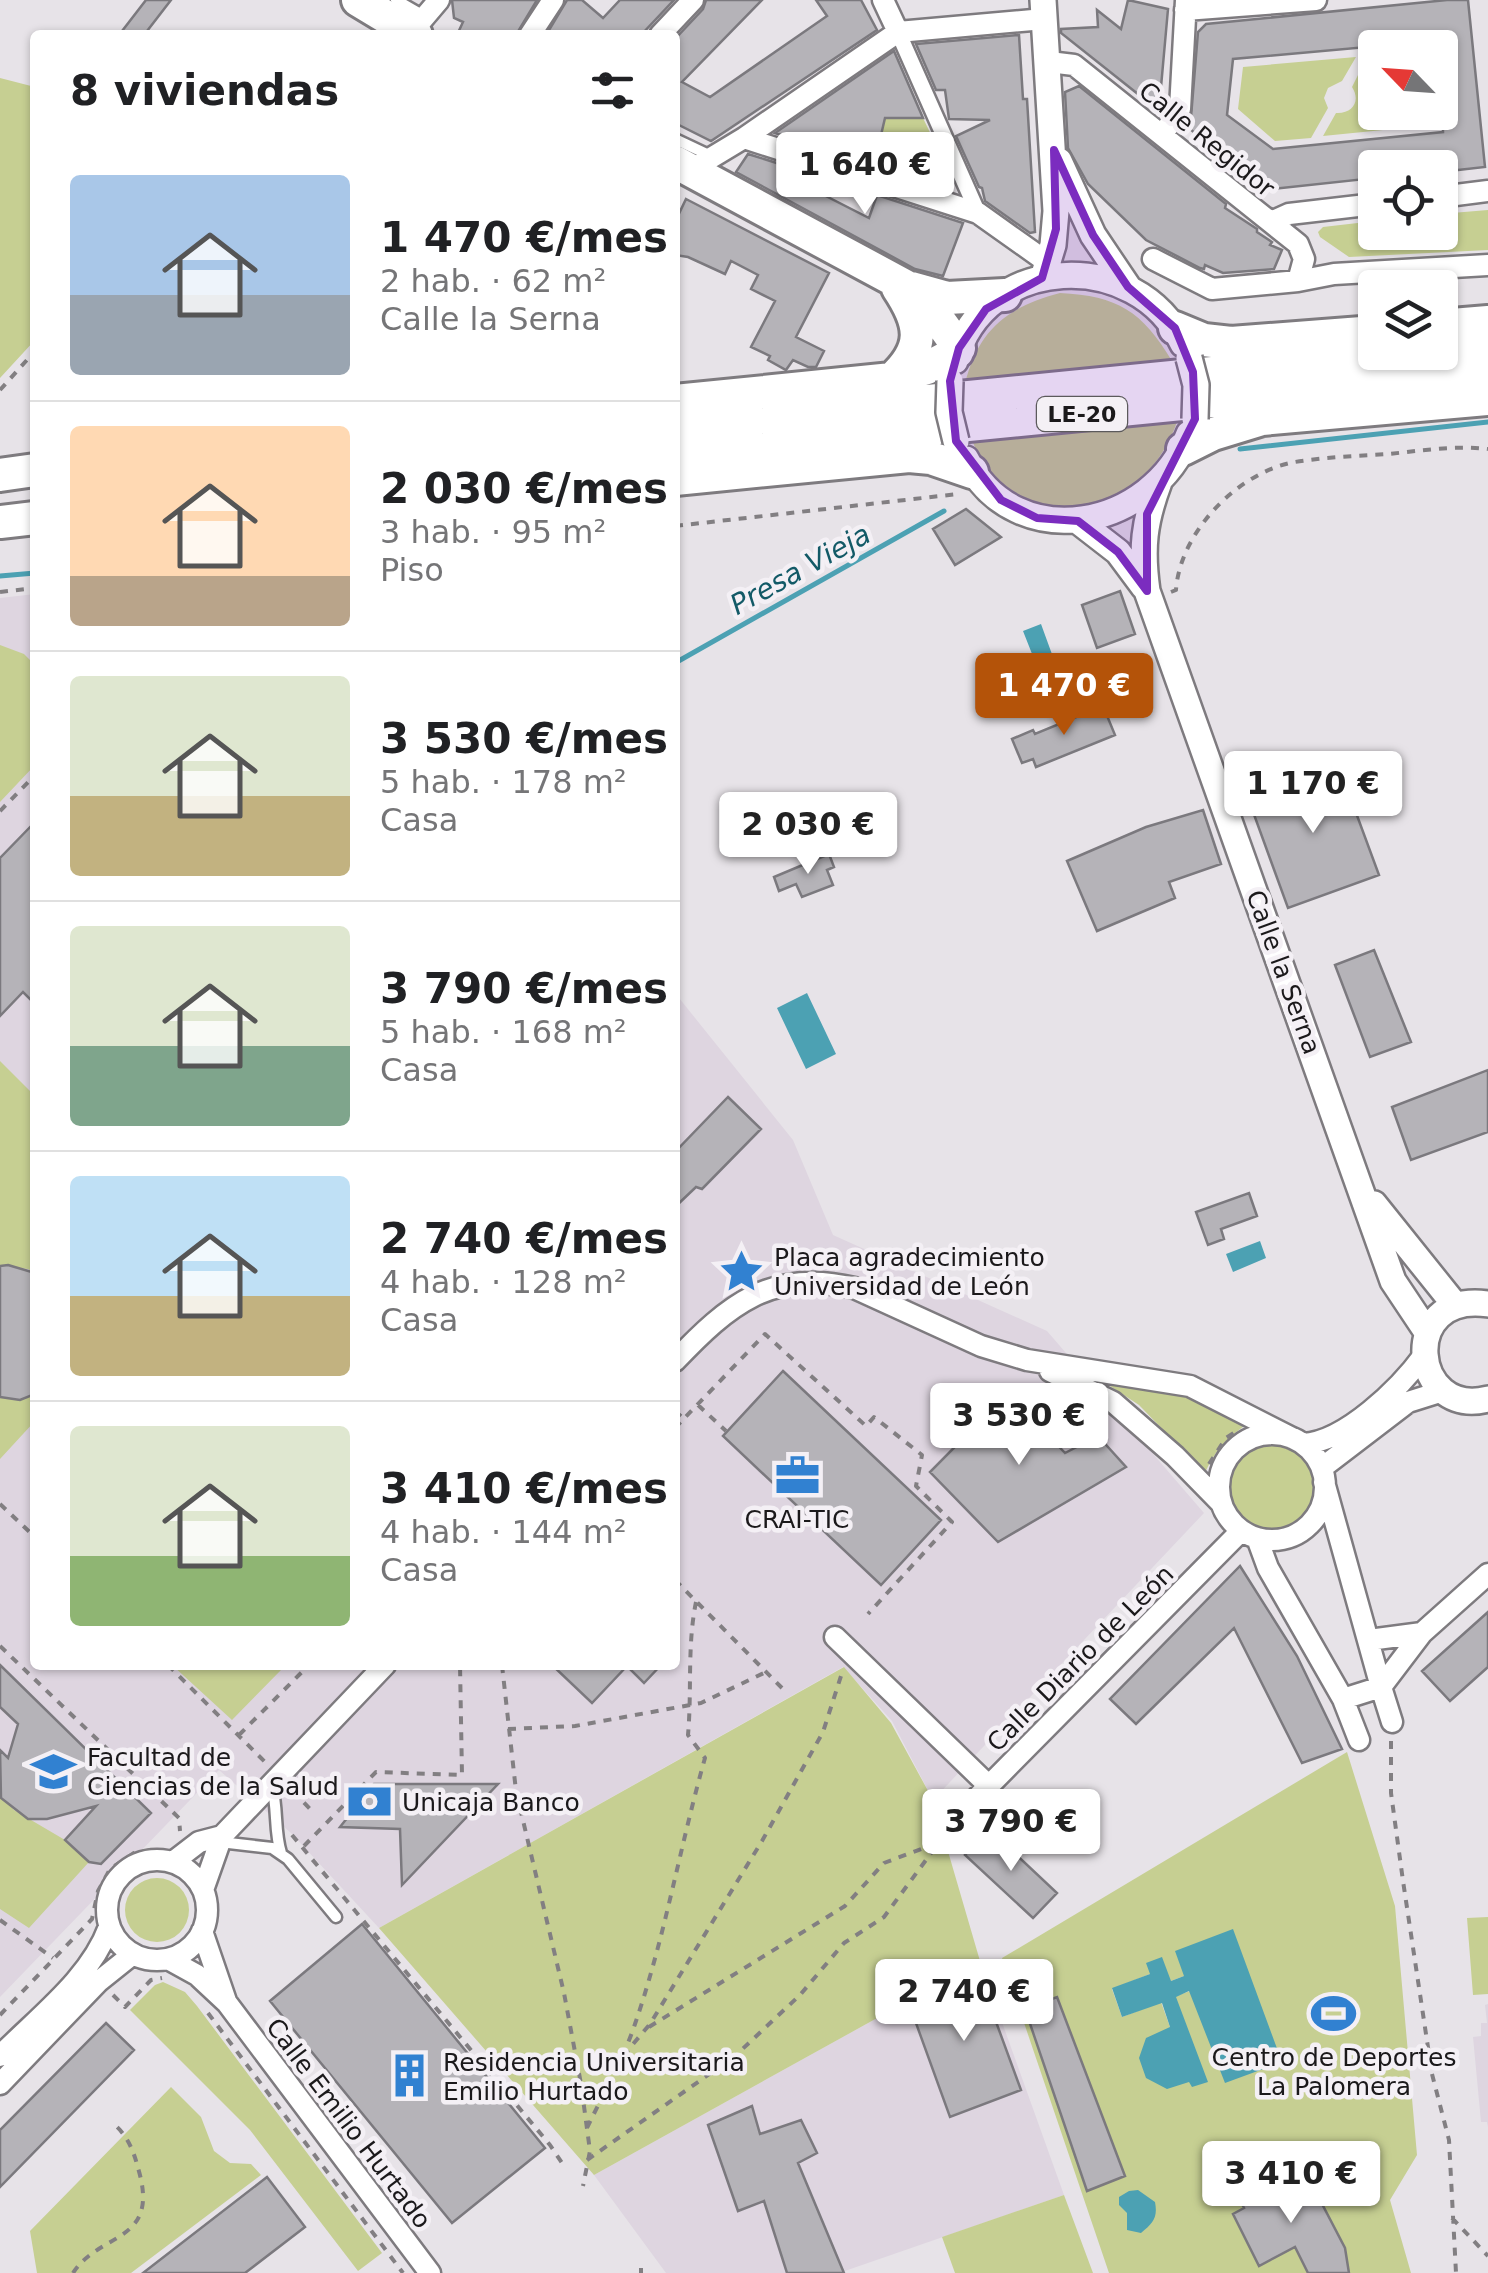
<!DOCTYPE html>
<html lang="es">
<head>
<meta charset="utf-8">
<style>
  :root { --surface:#fff; --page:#f6f6f6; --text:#202124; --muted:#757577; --line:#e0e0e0; --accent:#b45309 }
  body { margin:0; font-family:"DejaVu Sans",sans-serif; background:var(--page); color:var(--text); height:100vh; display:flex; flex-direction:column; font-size:38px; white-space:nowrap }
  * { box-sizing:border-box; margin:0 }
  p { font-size:32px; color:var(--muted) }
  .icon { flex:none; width:55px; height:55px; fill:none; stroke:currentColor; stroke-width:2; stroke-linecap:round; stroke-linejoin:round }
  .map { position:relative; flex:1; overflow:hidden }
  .panel { position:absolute; left:30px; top:30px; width:650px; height:1640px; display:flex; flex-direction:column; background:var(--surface); border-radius:10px; box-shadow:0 2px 8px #0004 }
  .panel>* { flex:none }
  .needle { width:65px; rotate:295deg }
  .fabs { position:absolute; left:1358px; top:30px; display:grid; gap:20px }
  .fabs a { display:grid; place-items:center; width:100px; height:100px; border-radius:10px; background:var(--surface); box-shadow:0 2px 8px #0004; font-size:50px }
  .price { position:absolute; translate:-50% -85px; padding:0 22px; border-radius:10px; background:#fff; color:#222; font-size:32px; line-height:65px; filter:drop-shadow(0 2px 5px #0008) }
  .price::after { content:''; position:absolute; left:50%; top:60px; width:30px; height:22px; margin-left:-15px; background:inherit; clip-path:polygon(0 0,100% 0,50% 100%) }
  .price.current { background:var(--accent); color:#fff }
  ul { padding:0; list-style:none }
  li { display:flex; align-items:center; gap:30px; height:250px; padding:0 40px }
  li+li { border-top:2px solid var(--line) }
  li span { display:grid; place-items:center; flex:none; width:280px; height:200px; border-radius:10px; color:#555 }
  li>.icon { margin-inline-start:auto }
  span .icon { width:120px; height:120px; fill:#fffc; stroke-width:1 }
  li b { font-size:42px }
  h2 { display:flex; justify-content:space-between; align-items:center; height:120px; padding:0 40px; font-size:42px }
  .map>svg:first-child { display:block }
</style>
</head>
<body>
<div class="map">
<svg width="1488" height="2273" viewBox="0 0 1488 2273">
  <rect width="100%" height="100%" fill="#e7e3e8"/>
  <path fill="#ded5e0" d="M35,594V1665H675V993L793,1140L833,1235L1047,1331L1204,1513L933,1800L892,1721L843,1667L379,1928L291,1833L219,1770L0,1997V598Z
    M980,1961L1064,2195L839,2273H666L594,2175Z
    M1488,2004V2127L1487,2122H1481L1473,2037L1481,2036V2023H1487L1485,2005Z"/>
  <path fill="#c6cf92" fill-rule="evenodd" d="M1368,55H1375V112L1432,113L1433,125L1323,136L1336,113C1353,114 1361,101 1352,87Z
    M1356,57L1342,81L1328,88L1324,98L1328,108L1311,138L1275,141L1238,109L1243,67Z
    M0,78L35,87V340L0,378Z
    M885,118H923L936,145L909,158L903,179L873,169Z
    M1488,210V250L1349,257L1320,237L1318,232L1323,227L1375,221V232H1440V214Z
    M1060,293C1118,296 1142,311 1172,361L965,384C978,330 1007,307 1060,293Z
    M1178,419C1144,525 1013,542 970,436Z
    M0,645L24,654L35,665V765L0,802Z
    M0,1061L35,1096V1273L28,1269L0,1266Z
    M1101,1380L1173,1390L1246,1425C1225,1439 1215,1451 1205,1473L1139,1405Z
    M35,1394V1421L0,1459V1397L20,1400Z
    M1229 1487a43 43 0 1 1 86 0a43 43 0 1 1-86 0Z
    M172,1665H275L281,1670L232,1720Z
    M844,1667L891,1723L933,1800L980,1961L594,2175L379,1928Z
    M1347,1752L1395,1906L1417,2155L1390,2200L1411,2273H1109L1002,1958ZM1150,1974L1171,1981L1184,1976L1190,1991L1176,1996L1167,2088L1170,2027L1161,2002L1122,2017L1112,1989ZM1057,1998L1124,2176L1088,2191L1025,2009Z
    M0,1794L14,1810L65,1840L89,1862L29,1928L0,1909Z
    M125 1910a32 32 0 1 1 64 0a32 32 0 1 1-64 0Z
    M1488,1917V1994L1473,1995L1467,1918Z
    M163,1982L185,1992L197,2006L382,2253L358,2271L250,2130L130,2010L155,1985Z
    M171,2087L201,2117L214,2151L230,2163L251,2164L261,2175L131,2273H37L30,2231Z
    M1064,2195L1093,2273H955L942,2237Z"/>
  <path fill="#4ca1b3" d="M1041,624L1053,657L1036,664L1023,631Z
    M807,993L836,1054L806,1069L777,1008Z
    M1260,1241L1266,1258L1233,1272L1226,1254Z
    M1233,1929L1282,2062L1225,2083L1189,1991L1176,1997L1208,2082L1192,2087L1189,2082L1167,2089L1146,2078L1139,2058L1146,2038L1170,2027L1162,2003L1122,2017L1112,1988L1150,1974L1146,1963L1162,1957L1171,1981L1184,1976L1175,1951Z
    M1138,2190L1155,2202C1158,2218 1153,2223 1141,2233L1127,2230V2213L1119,2205V2197L1129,2191Z"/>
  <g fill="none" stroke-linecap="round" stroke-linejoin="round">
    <path stroke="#4ca1b3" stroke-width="5" d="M1240,449L1488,422
      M0,576L35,573
      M675,663L944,511"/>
  </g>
  <path fill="#b5b3b8" stroke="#7b797e" stroke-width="2.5" fill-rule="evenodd" d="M146,0H171L144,35H119Z
    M452,0H537L516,35H457L463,22L454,18Z
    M567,0H582L603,18L620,0H674L641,35H546Z
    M706,0H762L682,82L710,97L827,16L816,0H861L877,30L711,141L675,123V39L703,9Z
    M1128,0L1168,9L1160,98L1148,102L1061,33V29L1098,27L1097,10L1121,29Z
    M1447,0H1468L1485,167L1440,172V168H1375V178L1262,190L1190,129L1198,32L1206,24ZM1433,41L1434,48H1440L1443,132L1273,149L1227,115L1233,59Z
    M1019,35L1023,99H1027L1035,232L1030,233L985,201L982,188L979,187L956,136L990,120L949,119L945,90H936L916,44Z
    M894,51L923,118H885L874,165L775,133Z
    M1079,86L1226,204L1225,208L1257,229V232L1272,242L1270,245L1282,250L1274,269L1223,273L1205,265L1204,269L1200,268L1146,240L1088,184L1068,148L1065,92Z
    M936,145L946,169L936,175L932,184L904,175L909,158Z
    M748,154L827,179L820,193L869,218L877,195L963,223L943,276L915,269L736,172Z
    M686,199L829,273L796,337L824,351L816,367H808L793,360L786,370L768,360L770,356L751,347L775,301L751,289L758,275L731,261L725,274L688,257L675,255V222Z
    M966,509L1001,537L955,565L933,529Z
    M1120,591L1135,634L1097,648L1082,605Z
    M1103,706L1115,735L1036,767L1033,759L1022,763L1012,739L1033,730L1035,734Z
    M1338,764L1379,875L1288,908L1248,798Z
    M1203,810L1221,864L1169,882L1175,898L1097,931L1067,861L1146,827Z
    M35,822V1004L23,992L0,1016V858Z
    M829,854L834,867L827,870L833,885L802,897L796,884L779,891L774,877Z
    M1374,950L1411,1042L1370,1057L1335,965Z
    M1488,1070V1132L1411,1160L1392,1107Z
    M728,1097L761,1129L702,1189L696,1187L675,1207V1152Z
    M1249,1193L1257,1216L1221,1229L1224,1239L1208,1245L1196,1212Z
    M8,1265L35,1273V1394L20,1400L0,1397V1266Z
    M783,1371L941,1520L881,1585L723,1436Z
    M1014,1387L1042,1412L1034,1420L1065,1453L1098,1436L1126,1467L998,1542L930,1472Z
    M1240,1566L1297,1656L1342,1749L1302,1763L1234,1628L1136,1724L1110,1699Z
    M1488,1612V1667L1450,1701L1422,1671Z
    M0,1665L151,1813L101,1864L89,1862L65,1840L96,1806L47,1819H28L1,1798L0,1750L8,1758L18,1724L0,1707Z
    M552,1665H661L644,1683L627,1666L592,1703Z
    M374,1784H498L402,1885L400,1829L340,1827Z
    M989,1829L1057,1893L1033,1918L965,1855Z
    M362,1924L545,2148L452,2223L270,2001Z
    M977,1970L1021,2090L950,2117L908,2001Z
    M1057,1997L1125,2176L1087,2191L1025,2009Z
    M106,2023L134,2050L0,2187V2130Z
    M752,2106L760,2134L801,2120L817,2153L798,2163L844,2273H787L764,2201L738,2211L708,2125Z
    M1290,2171L1298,2185L1309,2179L1345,2248L1349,2273H1308L1295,2247L1259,2266L1233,2214L1244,2208L1239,2198Z
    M267,2177L305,2227L245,2273H143Z"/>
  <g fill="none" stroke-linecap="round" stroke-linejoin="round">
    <defs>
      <path id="service" d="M396,0L424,16
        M675,139L711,156
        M272,1787C278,1809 274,1831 281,1853
        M220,1842L272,1848L288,1859L336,1917"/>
      <path id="pedestrian" d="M898,32L978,213"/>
      <path id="minor" d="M883,0L898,32
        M1185,10L1316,0
        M411,33L439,0
        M530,35L553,0
        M660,35L693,0
        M1049,62L1074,65L1298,244L1304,259L1298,281
        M1163,134L1180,109L1186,0
        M744,138L978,213L1047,262L1054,272
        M691,170L744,138L898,32L1044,19
        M1440,197L1488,191
        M1271,222L1289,214L1375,204
        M1153,259L1212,289L1298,281L1334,274L1488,265
        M675,1361C728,1305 772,1268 854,1288L981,1346L1027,1360L1190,1386L1292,1438
        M1050,1371L1113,1402L1175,1456L1221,1503
        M1219 1487a53 53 0 1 1 106 0a53 53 0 1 1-106 0Z
        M1303,1444C1345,1442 1400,1388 1424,1355
        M1323,1467L1408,1402L1443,1391
        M1257,1538L1268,1568L1343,1699L1381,1687L1324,1482
        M835,1637L989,1786
        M1369,1640L1422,1633
        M1343,1699L1359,1740
        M1392,1722L1381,1687L1422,1633L1488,1574
        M954,1821L1241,1531
        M107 1910a50 50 0 1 1 100 0a50 50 0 1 1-100 0Z
        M173,1862L199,1842L222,1836
        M203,1890L222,1836L385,1665
        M202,1931L226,2001
        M168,1959L197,1975L227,2003L430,2273
        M0,2056C38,2017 90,1979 109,1927
        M0,2084L98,1982L133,1954"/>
      <path id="tertiary" d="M1059,161L1093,235L1128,287
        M1043,278L1053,245L1056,211L1043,0
        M955,361C984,253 1137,247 1183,344
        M966,459C1016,557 1153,529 1189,434
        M1159,482C1144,522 1141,548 1147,591L1393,1281L1427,1332
        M1078,521L1118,552L1144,587
        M1374,1204L1455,1305
        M1488,1304C1397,1291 1411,1419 1488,1399"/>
      <path id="trunk" d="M358,0L416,35
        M675,162L909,288L926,302L959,348
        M911,288L947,298L1005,295
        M1440,326L1488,322
        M1175,328L1204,340L1231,343L1375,332
        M1440,351L1488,347
        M892,379C926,348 922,324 898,288
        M675,401L892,379L927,368L957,352
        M675,426L1425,352
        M1183,449L1213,434L1262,419L1488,399
        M675,454L1488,374
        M0,475L35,470
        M675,479L909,456L931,458L972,472
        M0,522L35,518"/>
    </defs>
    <use href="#service" stroke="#7e7b7f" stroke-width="15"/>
    <use href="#pedestrian" stroke="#7e7b7f" stroke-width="20"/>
    <use href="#minor" stroke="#7e7b7f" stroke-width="25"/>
    <use href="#tertiary" stroke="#7e7b7f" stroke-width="30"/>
    <use href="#trunk" stroke="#7e7b7f" stroke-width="38"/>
    <path stroke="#827f82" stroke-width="4" stroke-dasharray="8 8" stroke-linecap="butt" d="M0,390L35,351
      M675,526L958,494
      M0,592L35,588
      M1171,592L1176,590C1180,532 1238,472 1295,462C1325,457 1357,456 1388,454C1420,451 1455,445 1488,449
      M0,811L35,775
      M698,1405L726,1431
      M675,1411L684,1419
      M675,1428L765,1334L866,1426L874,1417L922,1455L916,1486L952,1522L868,1614
      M1209,1464L1226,1438L1238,1430
      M0,1504L35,1537
      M675,1580L782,1688
      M0,1646L179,1818L180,1831
      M168,1665L267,1764
      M502,1665L516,1791L564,1993L581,2084L590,2151L583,2186
      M508,1729L575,1726L701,1703L766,1672
      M239,1735L309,1665
      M1391,1741V1793L1403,1881L1432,2074L1449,2140L1456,2273
      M293,1791L310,1809
      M292,1835L550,2145L564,2166
      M304,1846L376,1772L462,1775L460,1665
      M0,1920L53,1958
      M113,1995L125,2007L151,1980L162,1978
      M208,2013L403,2273
      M0,2015L92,1919L98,1891L110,1869L134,1853L158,1849
      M649,2027L845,1906L884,1863L937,1843
      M623,2056L650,2024L762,1841L823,1732L841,1676
      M587,2128C603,2094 623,2060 635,2024C665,1937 680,1846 705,1758L688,1735C692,1690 687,1646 696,1602
      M587,2160L735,2056L800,1995L844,1943L884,1917L943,1837
      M1452,2218L1488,2256
      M641,2268V2273
      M73,2273C100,2231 161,2244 138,2168C134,2152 128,2137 116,2126"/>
    <use href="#service" stroke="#fff" stroke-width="10"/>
    <use href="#pedestrian" stroke="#fff" stroke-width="15"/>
    <use href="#minor" stroke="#fff" stroke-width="20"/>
    <use href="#tertiary" stroke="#fff" stroke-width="25"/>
    <use href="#trunk" stroke="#fff" stroke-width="32"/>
    <defs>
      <path id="tertiary-bridge" d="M1189,358L1196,385L1195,419
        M950,381L949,412L956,441"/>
    </defs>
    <use href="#tertiary-bridge" stroke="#7e7b7f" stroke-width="30" stroke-linecap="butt"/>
    <use href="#tertiary-bridge" stroke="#fff" stroke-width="25"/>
  </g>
  <path fill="#7b2cbf" fill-opacity="0.2" stroke="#7b2cbf" stroke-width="8" stroke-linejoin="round" d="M1054,150L1093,235L1128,287L1175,328L1193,372L1195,419L1147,514V591L1118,552L1078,521L1037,518L1001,500L956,441L950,381L959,348L986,309L1042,278L1056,229Z"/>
  <defs>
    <symbol id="sight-bare" viewBox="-9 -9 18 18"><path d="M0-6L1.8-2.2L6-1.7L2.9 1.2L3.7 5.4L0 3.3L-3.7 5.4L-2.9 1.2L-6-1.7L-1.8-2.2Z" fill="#3181d1" stroke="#f4f0f5" stroke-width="2.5" paint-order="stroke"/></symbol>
    <symbol id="office-bare" viewBox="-9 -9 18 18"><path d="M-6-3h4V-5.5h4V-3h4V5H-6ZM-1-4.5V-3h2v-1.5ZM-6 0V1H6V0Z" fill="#3181d1" stroke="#f4f0f5" stroke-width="2.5" paint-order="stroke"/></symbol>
    <symbol id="university-bare" viewBox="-9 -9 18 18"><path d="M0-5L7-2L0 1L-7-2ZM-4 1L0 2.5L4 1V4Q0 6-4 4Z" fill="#3181d1" stroke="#f4f0f5" stroke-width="2.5" paint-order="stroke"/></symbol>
    <symbol id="bank-bare" viewBox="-9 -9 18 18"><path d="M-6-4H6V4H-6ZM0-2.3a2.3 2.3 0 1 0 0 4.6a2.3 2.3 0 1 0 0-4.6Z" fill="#3181d1" stroke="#f4f0f5" stroke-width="2.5" paint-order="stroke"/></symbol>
    <symbol id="stadium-bare" viewBox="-9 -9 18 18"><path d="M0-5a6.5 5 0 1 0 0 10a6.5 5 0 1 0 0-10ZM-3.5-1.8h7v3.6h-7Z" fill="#3181d1" stroke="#f4f0f5" stroke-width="2.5" paint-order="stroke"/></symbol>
    <symbol id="building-bare" viewBox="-9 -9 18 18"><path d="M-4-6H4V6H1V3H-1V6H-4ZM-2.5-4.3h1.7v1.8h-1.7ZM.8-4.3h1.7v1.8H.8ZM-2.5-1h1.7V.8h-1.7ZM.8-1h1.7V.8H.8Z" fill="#3181d1" stroke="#f4f0f5" stroke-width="2.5" paint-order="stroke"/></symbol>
  </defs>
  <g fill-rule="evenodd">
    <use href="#sight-bare" x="710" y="1240" width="63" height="63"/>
    <use href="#office-bare" x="766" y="1444" width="63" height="63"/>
    <use href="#university-bare" x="22" y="1740" width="63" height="63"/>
    <use href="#bank-bare" x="338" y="1770" width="63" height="63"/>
    <use href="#stadium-bare" x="1302" y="1982" width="63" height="63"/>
    <use href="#building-bare" x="378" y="2044" width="63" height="63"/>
  </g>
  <g text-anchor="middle" stroke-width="9" stroke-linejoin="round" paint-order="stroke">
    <rect fill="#f4f0f5" stroke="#5c5a5c" stroke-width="2.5" x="1037" y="397" width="90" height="34" rx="8"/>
    <g font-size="22" font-weight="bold" fill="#1b191b">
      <text x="1082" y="422">LE-20</text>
    </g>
    <g font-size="25" fill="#1b191b" stroke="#f4f0f5">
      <text transform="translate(1207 139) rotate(39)" y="9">Calle Regidor</text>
      <text transform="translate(1284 972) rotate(70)" y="9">Calle la Serna</text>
      <text transform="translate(1080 1658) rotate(-45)" y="9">Calle Diario de León</text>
      <text transform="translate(349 2123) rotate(53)" y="9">Calle Emilio Hurtado</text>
    </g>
    <g font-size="25" fill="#1b191b" stroke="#f4f0f5" text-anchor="start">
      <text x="774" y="1266">Placa agradecimiento<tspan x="774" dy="29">Universidad de León</tspan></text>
      <text x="797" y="1528" text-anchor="middle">CRAI-TIC</text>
      <text x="87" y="1766">Facultad de<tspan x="87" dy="29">Ciencias de la Salud</tspan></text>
      <text x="402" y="1811">Unicaja Banco</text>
      <text x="1334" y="2066" text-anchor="middle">Centro de Deportes<tspan x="1334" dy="29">La Palomera</tspan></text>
      <text x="443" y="2071">Residencia Universitaria<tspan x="443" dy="29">Emilio Hurtado</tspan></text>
    </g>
    <g font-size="28" font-style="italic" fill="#135a67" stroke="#f4f0f5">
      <text transform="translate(800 569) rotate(-29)" y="10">Presa Vieja</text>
    </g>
  </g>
</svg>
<div class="fabs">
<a><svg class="needle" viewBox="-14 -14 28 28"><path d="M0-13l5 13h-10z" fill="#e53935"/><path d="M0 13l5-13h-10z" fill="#757577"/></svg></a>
<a><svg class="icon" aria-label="locate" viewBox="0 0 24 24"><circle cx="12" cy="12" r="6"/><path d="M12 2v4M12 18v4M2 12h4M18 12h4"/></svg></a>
<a><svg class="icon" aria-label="layers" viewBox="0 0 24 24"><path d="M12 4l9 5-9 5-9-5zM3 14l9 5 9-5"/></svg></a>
</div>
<b class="price" style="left:865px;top:217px">1 640 €</b>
<b class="price current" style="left:1064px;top:738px">1 470 €</b>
<b class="price" style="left:1313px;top:836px">1 170 €</b>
<b class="price" style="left:808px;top:877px">2 030 €</b>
<b class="price" style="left:1019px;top:1468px">3 530 €</b>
<b class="price" style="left:1011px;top:1874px">3 790 €</b>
<b class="price" style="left:964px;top:2044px">2 740 €</b>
<b class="price" style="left:1291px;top:2226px">3 410 €</b>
<section class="panel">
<h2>8 viviendas<svg class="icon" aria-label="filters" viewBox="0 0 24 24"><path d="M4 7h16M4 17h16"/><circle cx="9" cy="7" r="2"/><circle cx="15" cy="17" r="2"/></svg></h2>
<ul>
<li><span style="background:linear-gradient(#a9c7e8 60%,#9aa5b1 0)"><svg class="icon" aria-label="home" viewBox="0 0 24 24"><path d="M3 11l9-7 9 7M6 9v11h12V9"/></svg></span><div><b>1 470 €/mes</b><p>2 hab. · 62 m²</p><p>Calle la Serna</p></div></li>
<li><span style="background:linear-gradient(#ffd9b3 75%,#b9a48a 0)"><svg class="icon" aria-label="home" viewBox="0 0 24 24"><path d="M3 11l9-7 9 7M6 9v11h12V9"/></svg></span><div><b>2 030 €/mes</b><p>3 hab. · 95 m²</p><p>Piso</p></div></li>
<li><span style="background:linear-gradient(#dfe7d0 60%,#c2b280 0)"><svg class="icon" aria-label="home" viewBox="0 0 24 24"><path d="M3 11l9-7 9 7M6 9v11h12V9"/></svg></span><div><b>3 530 €/mes</b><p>5 hab. · 178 m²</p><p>Casa</p></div></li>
<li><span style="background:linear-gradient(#dfe7d0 60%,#7fa58c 0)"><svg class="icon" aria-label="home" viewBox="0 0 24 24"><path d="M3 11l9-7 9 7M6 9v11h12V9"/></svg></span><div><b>3 790 €/mes</b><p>5 hab. · 168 m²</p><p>Casa</p></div></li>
<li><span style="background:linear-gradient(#bfe0f5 60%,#c2b280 0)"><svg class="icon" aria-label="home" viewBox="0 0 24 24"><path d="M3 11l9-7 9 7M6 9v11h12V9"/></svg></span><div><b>2 740 €/mes</b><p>4 hab. · 128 m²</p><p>Casa</p></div></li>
<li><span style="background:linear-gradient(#dfe7d0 65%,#8fb573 0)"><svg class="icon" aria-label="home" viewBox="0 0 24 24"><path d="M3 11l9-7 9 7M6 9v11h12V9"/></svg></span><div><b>3 410 €/mes</b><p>4 hab. · 144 m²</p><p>Casa</p></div></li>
</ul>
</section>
</div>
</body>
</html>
